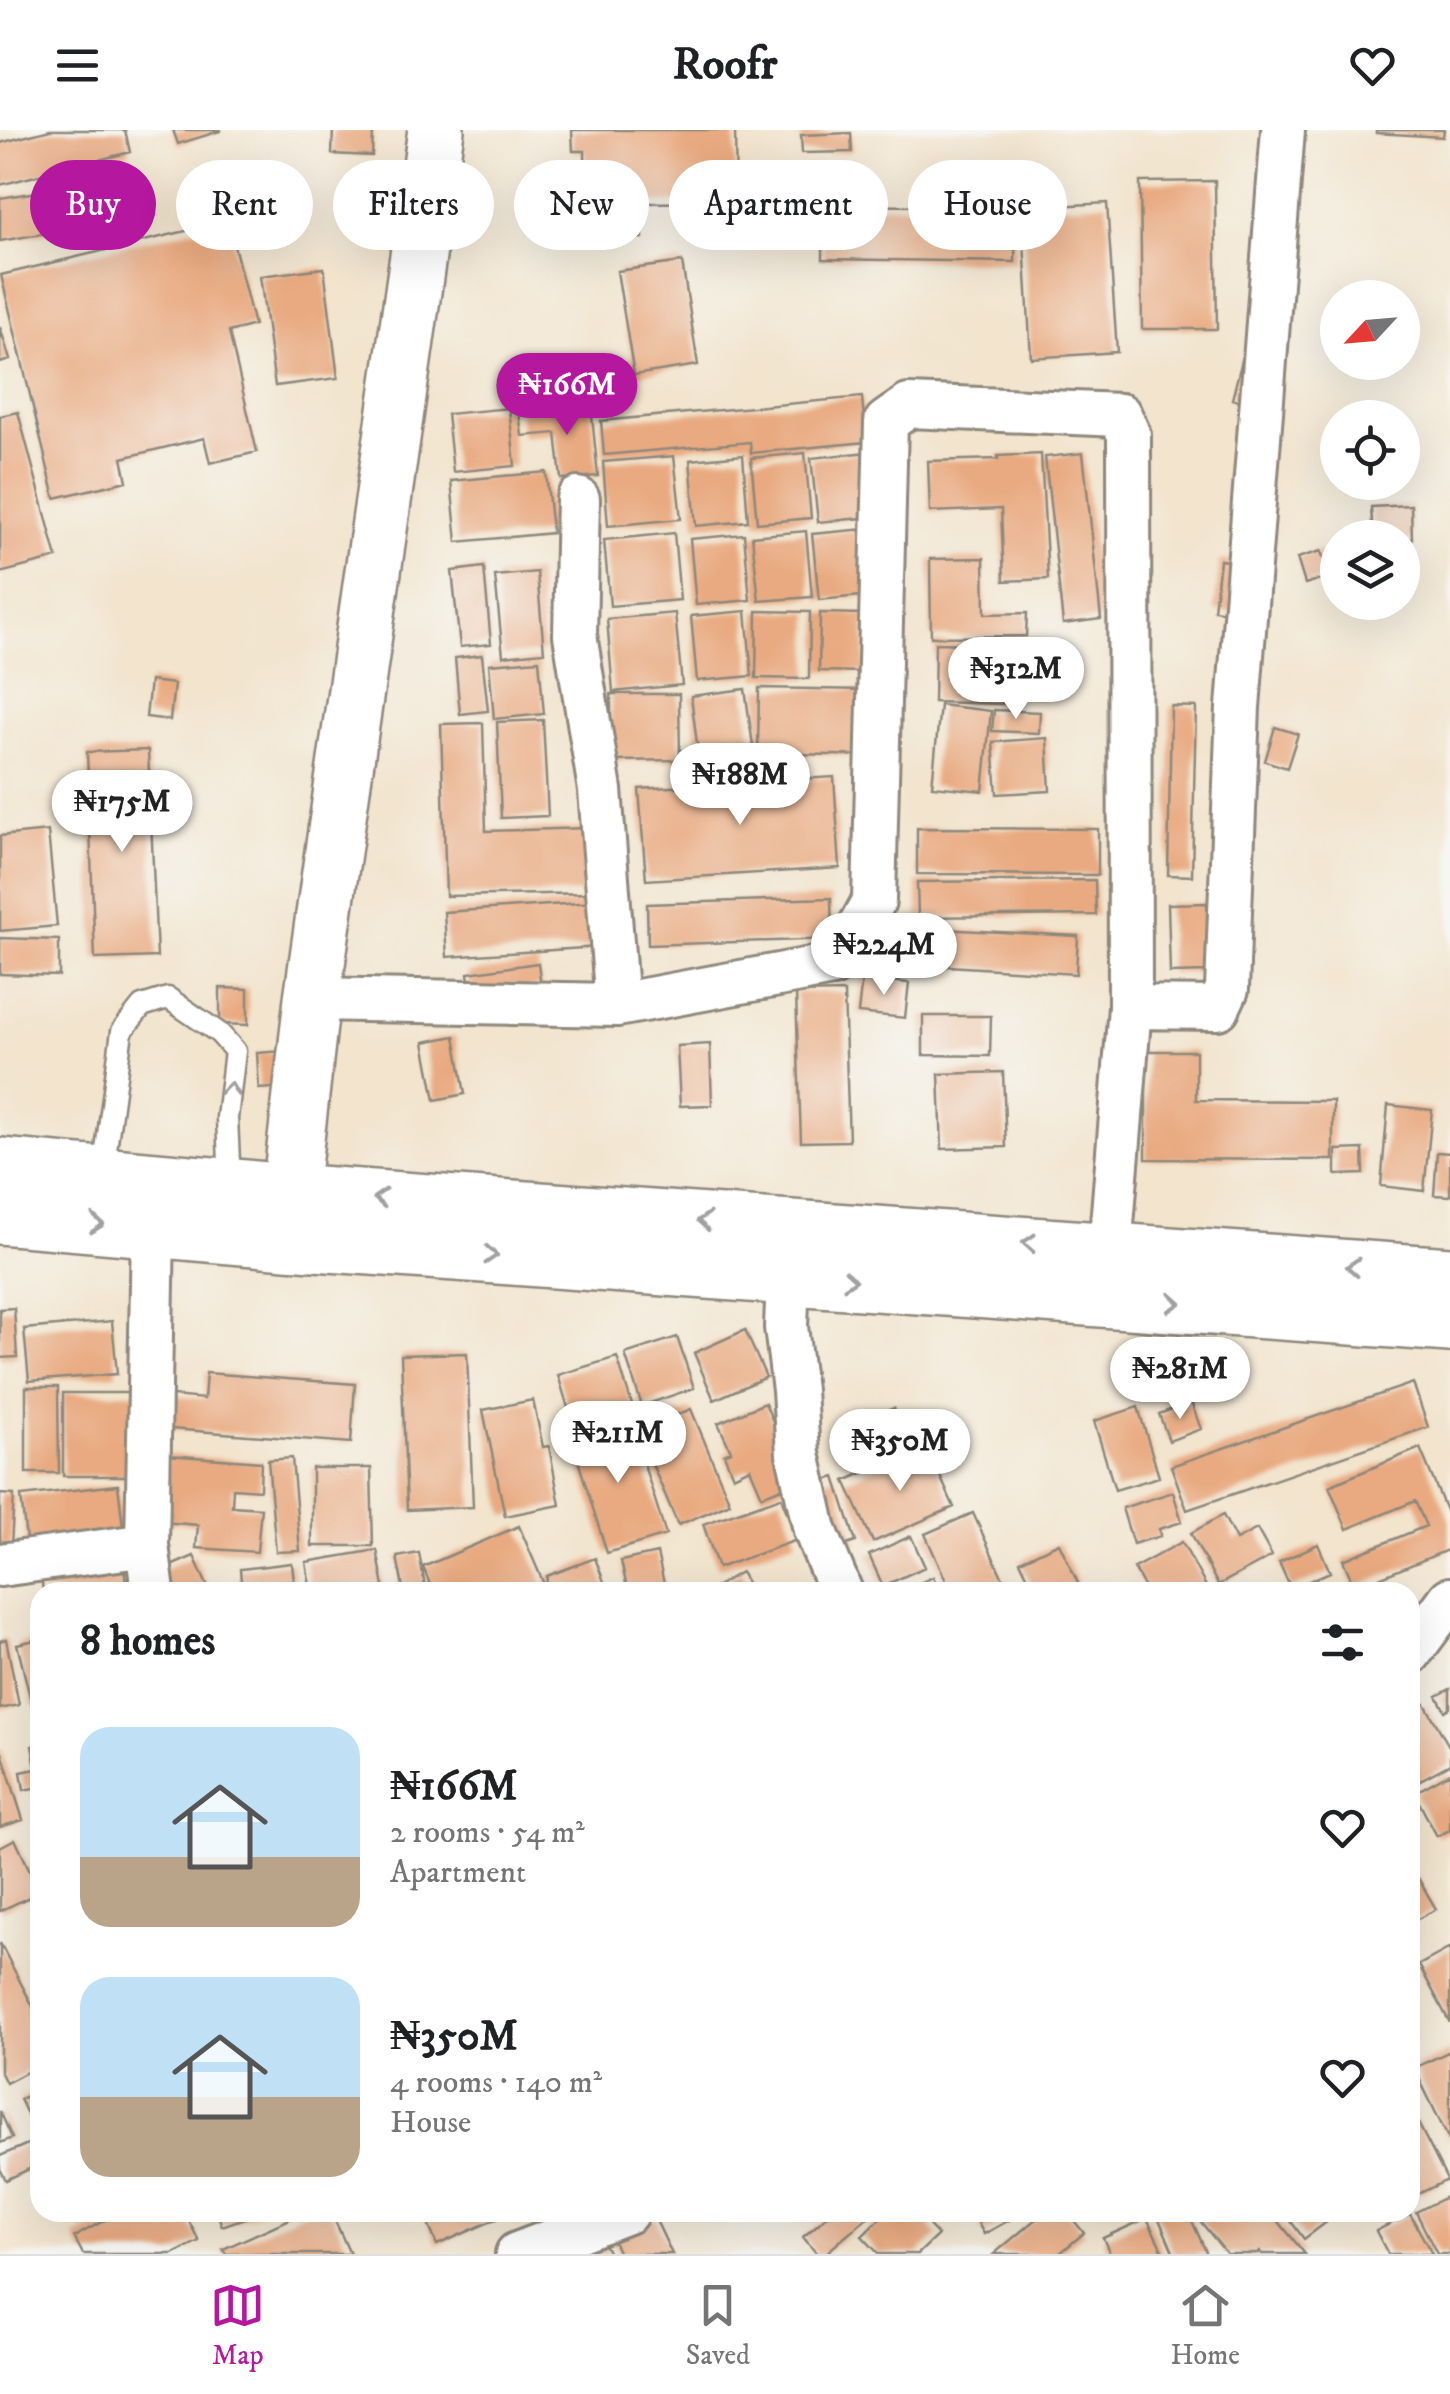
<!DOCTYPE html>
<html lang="en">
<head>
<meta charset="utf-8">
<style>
  :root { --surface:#fff; --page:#f2f2f2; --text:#202124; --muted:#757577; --line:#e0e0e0; --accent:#b5179e }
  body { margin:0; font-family:"IM FELL DW Pica",serif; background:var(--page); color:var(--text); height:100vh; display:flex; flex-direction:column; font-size:38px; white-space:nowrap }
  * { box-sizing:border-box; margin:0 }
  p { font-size:32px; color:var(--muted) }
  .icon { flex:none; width:55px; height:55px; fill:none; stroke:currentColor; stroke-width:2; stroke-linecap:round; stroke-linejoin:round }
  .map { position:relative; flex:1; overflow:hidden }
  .panel { position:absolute; left:30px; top:1452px; width:1390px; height:640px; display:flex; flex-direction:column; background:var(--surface); border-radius:30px; box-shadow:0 10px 40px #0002 }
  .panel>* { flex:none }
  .hud { position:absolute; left:30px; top:30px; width:1390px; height:90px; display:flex; gap:20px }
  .needle { width:65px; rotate:244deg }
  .buttons { position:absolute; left:1320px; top:150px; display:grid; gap:20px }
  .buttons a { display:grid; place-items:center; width:100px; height:100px; border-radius:50%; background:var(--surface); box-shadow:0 10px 40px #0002; font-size:50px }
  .price { position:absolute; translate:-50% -85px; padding:0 22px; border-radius:35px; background:#fff; color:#222; font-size:32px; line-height:65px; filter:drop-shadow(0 2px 5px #0008) }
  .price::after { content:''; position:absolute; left:50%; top:60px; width:30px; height:22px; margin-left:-15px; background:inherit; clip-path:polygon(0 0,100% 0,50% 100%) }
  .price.on { background:var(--accent); color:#fff }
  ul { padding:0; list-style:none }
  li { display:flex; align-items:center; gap:30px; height:250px; padding:0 50px }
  li span { display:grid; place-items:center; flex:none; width:280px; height:200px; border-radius:30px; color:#555 }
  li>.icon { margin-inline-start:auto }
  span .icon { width:120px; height:120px; fill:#fffc; stroke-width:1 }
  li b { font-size:42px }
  h2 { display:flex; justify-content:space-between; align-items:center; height:120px; padding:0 50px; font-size:42px }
  .tag { padding:0 35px; border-radius:45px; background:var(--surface); box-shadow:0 10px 40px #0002; font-size:35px; line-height:90px }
  .tag.on { background:var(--accent); color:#fff }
  header { display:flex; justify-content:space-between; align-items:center; height:130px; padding:0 50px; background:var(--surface); font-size:45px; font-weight:800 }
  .menu { display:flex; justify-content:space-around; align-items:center; height:140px; border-top:2px solid var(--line); background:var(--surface); font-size:28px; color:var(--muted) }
  .menu a { display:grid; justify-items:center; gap:5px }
  .menu .on { color:var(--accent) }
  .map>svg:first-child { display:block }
</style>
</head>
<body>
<header><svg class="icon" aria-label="menu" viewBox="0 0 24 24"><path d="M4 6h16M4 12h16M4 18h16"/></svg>Roofr<svg class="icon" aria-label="heart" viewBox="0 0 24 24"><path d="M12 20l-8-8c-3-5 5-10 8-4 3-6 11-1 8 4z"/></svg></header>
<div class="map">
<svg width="1450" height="2124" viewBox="0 0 1450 2124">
  <rect width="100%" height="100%" fill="#f6f6f2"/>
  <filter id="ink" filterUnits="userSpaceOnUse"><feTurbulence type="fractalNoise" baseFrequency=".01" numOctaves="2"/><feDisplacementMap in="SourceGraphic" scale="20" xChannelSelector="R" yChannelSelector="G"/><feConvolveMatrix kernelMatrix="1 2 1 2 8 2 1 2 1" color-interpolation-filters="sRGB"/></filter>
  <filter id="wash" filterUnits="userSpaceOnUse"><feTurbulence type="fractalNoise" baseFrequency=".0048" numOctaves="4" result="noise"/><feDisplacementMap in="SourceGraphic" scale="40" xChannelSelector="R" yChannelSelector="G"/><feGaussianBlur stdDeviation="2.25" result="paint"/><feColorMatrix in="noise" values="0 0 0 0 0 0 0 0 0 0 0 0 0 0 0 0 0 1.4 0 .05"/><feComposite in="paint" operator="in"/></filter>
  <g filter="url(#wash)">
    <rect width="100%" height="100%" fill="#f2e4cd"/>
    <g id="blocks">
      <path fill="#e9aa81" d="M50,0H125L130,22L0,55V13Z
        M173,0H220V1L178,14Z
        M333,0H373L372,26L332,24Z
        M572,0H735L736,72L642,73L643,108L586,109L585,21H573Z
        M1376,0H1444L1443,7L1376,3Z
        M851,3L852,22L802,23L801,5Z
        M129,47L135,88L0,111V68Z
        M1215,51L1217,199H1142L1140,52Z
        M1107,73L1117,222L1031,228L1022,78Z
        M823,75L1016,77L1015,132L823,129Z
        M228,91L254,195L229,202L257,322L210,333L204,308L122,328L127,351L55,368L1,145Z
        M682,132L698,235L634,245L617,141Z
        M324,138L338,248L275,256L260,146Z
        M0,197L10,230L0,233Z
        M1242,230L1264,235L1254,275L1232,269Z
        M862,267L866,312L751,323L750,312L604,325L601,291Z
        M591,276L598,346L561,349L556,303L522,306L519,282Z
        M509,278L515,336L453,342L447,284Z
        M18,282L57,428L0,443V286Z
        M868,322L874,387L818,392L811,328Z
        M805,323L811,388L757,393L751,328Z
        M1083,323L1101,489L1063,494L1045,327Z
        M1041,324L1048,449L1004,451L1001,379L930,382L928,331L998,329V326Z
        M743,325L748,391L696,396L690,330Z
        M674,326L681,389L608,396L603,332Z
        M546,342L552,403L457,412L451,351Z
        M1411,375L1412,410H1402V408H1373L1371,377Z
        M865,399L872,465L819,470L812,404Z
        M806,401L812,467L759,471L752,406Z
        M674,403L680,470L610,476L604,410Z
        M744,404L750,470L696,475L690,409Z
        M1321,421L1329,447L1305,454L1297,428Z
        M984,428L985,484L1027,483L1026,506L931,507L930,429Z
        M1220,430L1245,433L1239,484L1214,480Z
        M484,437L491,514L460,517L452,441Z
        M537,442L544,522L503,526L495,446Z
        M746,481L752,546L697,551L691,486Z
        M757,481L810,482L809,549L756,548Z
        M675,483L682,555L613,562L607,489Z
        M820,483L865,484V542L819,541Z
        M935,513L1002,515V574L934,572Z
        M482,525L488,581L460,584L455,528Z
        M539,530L544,584L494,589L489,534Z
        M150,551L174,554L170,590L146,587Z
        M759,558L870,560L869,626L758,623Z
        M745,559L754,623L699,630L691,566Z
        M611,564H679L680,630L611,631Z
        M940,575L991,581L983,661L932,656Z
        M1171,576L1196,577L1192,746L1168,745Z
        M994,580L1040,582L1039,603L992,601Z
        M543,590L548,686L501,688L497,592Z
        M483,593L486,701L588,698L591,763L446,766L441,594Z
        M1275,597L1298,604L1287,638L1265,631Z
        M1047,608L1050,661L997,664L993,612Z
        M148,620L157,827L95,829L87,622Z
        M834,647L840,738L646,750L639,659Z
        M917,698L1098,699V745L917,744Z
        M48,701L57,796L0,801V706Z
        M1095,750L1096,785L918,787L917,752Z
        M831,768L832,809L648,815L647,774Z
        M595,772L598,817L447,827L444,782Z
        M1207,773L1209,842L1170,843L1168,774Z
        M900,797L1078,806L1076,844L899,833Z
        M0,808L59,810V846L0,844Z
        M538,833L541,856L471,866L468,843Z
        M862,848L909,853L905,888L858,883Z
        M220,858L248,859V895L220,894Z
        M844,862L849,1011L801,1012L796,863Z
        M923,886H991L990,926L923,925Z
        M455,906L465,964L435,970L424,912Z
        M710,914L712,975L680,976L677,916Z
        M283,921L285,957L259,959L257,923Z
        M1146,921H1196V970L1333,971V1030L1146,1029Z
        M1003,942L1006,1017L942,1019L939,944Z
        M1388,975L1432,980L1424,1061L1381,1056Z
        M1363,1019L1364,1044L1336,1045V1020Z
        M1437,1022L1450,1023V1066L1434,1065Z
        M14,1178L17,1227L0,1228V1179Z
        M112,1191L117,1244L29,1251L24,1199Z
        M745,1200L766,1247L714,1270L694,1223Z
        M677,1207L694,1258L642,1276L625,1224Z
        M467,1223L473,1377L407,1380L401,1225Z
        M617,1227L632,1275L573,1294L558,1245Z
        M206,1243L355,1254L351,1313L159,1298L162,1265L204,1269Z
        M1413,1253L1428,1297L1187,1380L1171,1336Z
        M26,1257H58L59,1343H26Z
        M63,1263H146V1346H63Z
        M533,1270L543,1317L549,1316L560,1375L505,1386L483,1280Z
        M1191,1272L1201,1299L1169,1311L1159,1284Z
        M765,1273L799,1351L762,1366L750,1338L733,1346L724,1324L731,1321L718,1293Z
        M1138,1277L1159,1347L1115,1360L1094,1291Z
        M894,1278L906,1307L875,1320L863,1291Z
        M691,1279L730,1373L678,1395L638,1301Z
        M630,1290L666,1405L607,1423L571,1308Z
        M926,1315L954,1377L873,1412L845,1351Z
        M1420,1318L1450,1390V1419L1355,1458L1343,1430L1426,1396L1415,1371L1347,1399L1329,1356Z
        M167,1325L261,1332L260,1360L233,1358L232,1376L261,1378L257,1422L196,1418L198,1395L163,1392Z
        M292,1328L300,1421L276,1422L268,1330Z
        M312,1338H371L373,1416H312Z
        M835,1347L856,1412L828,1421L808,1356Z
        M118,1355L124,1406L27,1418L21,1366Z
        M1173,1362L1182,1392L1159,1399L1160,1406L1133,1414L1122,1378Z
        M0,1364L14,1365L11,1416H0Z
        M781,1367L797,1410L718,1438L703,1394Z
        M973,1383L1009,1462H951L925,1404Z
        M1223,1385L1236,1410L1257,1399L1272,1426L1218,1455L1191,1403Z
        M519,1396L546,1459L547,1446L595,1428L608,1462H433L423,1437Z
        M911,1406L925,1437L883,1456L869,1425Z
        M1182,1412L1209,1462H1147L1134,1438Z
        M1059,1413L1078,1453L1059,1462H1035L1020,1431Z
        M1318,1414L1330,1442L1291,1459L1279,1432Z
        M377,1420L385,1462H311L306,1432Z
        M419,1423L426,1462H404L397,1427Z
        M657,1423L666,1462H628L621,1431Z
        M194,1426L210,1462H166L157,1442Z
        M292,1433L295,1462H242L240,1439Z
        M124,1435L127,1462H43L41,1444Z
        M741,1442L749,1456L739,1462H707Z
        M933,1447L940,1462H900Z
        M6,1509L19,1575L0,1579V1511Z
        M40,1509V1573L32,1575L17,1514Z
        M1450,1559V1578L1445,1581L1437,1566Z
        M1425,1574L1450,1618V1634L1411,1655L1410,1583Z
        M40,1615V1657L24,1660L21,1642L36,1639L32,1616Z
        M0,1616L23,1690L0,1697Z
        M1450,1643V1700L1437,1706L1414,1663Z
        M15,1709L40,1762L0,1781V1717Z
        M1418,1748L1436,1779L1410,1793V1753Z
        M0,1813L40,1890V1935L6,1953L0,1941Z
        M1450,1818V1893L1419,1835Z
        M1450,1921V2012L1414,1938Z
        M40,1960V2012L20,1969Z
        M0,1981L12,2008L0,2013Z
        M1417,1991L1447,2050L1410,2068V1995Z
        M30,2013L40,2034L6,2050L0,2039V2026Z
        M1450,2065V2124H1437L1416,2082Z
        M70,2082H99L76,2094Z
        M120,2082H184L199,2111L173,2124H83L74,2107Z
        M217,2082H259V2083L222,2096Z
        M305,2082H331L350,2124H226L223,2119Z
        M423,2082H512L437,2115Z
        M832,2082H874L825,2124H817L803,2107Z
        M887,2082H916L938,2105L918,2124H879L862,2106Z
        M972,2082H1024L984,2104Z
        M1044,2082H1067L1084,2103L1059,2124H994Z
        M1156,2082H1188L1207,2124H1174Z
        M1211,2082H1271L1305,2124H1262L1260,2122L1258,2124H1227L1200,2091Z
        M1284,2082H1340L1304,2109Z
        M653,2084L672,2124H619L610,2104Z
        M1410,2084L1432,2124H1388L1376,2101Z
        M1147,2088L1163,2122L1157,2124H1110L1103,2108Z
        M599,2103L609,2124H550Z"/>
    </g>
  </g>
  <g filter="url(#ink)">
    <use href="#blocks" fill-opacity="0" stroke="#8e887c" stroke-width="2.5"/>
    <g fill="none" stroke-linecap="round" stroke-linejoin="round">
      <defs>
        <path id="lane" d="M103,1042L122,901L142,876L168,868L219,903L235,921L227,988L230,1054"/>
        <path id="street" d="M578,369L575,505L600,660L617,875
          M312,869L617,875L832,835L849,816L874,771L886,292L909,276L1120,285L1129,305L1130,877L1110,1119
          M1130,877L1218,878L1227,859L1238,577L1283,0
          M788,1146L786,1197L794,1260L798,1324L815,1400L841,1462
          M0,1435L147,1415
          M153,1462L147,1415L153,1099
          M1410,1523L1450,1469
          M517,2124L627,2082"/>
        <path id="secondary" d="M290,1062L312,869L436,0"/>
        <path id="highway" d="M0,1036L290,1062L1450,1145
          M0,1086L287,1111L1450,1194"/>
      </defs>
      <use href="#lane" stroke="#8e887c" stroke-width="25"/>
      <use href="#street" stroke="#8e887c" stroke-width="48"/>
      <use href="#secondary" stroke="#8e887c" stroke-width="60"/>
      <use href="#highway" stroke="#8e887c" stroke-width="60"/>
      <use href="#lane" stroke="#fff" stroke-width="20"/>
      <use href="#street" stroke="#fff" stroke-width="42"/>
      <use href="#secondary" stroke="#fff" stroke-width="55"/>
      <use href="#highway" stroke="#fff" stroke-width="55"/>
    </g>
    <defs><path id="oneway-chevron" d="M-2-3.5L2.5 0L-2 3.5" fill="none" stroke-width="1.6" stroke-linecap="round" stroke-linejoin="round" transform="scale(2.5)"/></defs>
    <g stroke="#a0a0a0">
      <use href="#oneway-chevron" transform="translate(230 959) rotate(-83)"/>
      <use href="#oneway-chevron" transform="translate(380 1068) rotate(-176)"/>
      <use href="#oneway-chevron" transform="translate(704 1091) rotate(-176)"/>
      <use href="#oneway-chevron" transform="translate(97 1094) rotate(5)"/>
      <use href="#oneway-chevron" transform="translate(1029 1113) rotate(-176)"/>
      <use href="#oneway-chevron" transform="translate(491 1125) rotate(4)"/>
      <use href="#oneway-chevron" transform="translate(1353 1137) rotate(-176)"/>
      <use href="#oneway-chevron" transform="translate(850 1150) rotate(4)"/>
      <use href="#oneway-chevron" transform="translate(1174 1173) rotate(4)"/>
    </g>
  </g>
</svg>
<div class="buttons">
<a><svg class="needle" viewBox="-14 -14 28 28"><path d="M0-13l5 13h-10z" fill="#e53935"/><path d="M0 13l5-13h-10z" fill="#757577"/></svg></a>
<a><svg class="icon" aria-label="locate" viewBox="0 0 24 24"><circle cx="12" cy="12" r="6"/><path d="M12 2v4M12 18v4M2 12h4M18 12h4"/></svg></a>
<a><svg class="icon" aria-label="layers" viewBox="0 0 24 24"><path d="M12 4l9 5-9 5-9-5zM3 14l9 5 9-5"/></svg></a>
</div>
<b class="price on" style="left:567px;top:308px">₦166M</b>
<b class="price" style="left:1016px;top:592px">₦312M</b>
<b class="price" style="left:740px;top:698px">₦188M</b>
<b class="price" style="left:122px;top:725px">₦175M</b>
<b class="price" style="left:884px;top:868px">₦224M</b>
<b class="price" style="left:1180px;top:1292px">₦281M</b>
<b class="price" style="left:618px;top:1356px">₦211M</b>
<b class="price" style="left:900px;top:1364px">₦350M</b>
<div class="hud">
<a class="tag on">Buy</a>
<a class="tag">Rent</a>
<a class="tag">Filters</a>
<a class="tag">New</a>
<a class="tag">Apartment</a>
<a class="tag">House</a>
</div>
<section class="panel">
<h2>8 homes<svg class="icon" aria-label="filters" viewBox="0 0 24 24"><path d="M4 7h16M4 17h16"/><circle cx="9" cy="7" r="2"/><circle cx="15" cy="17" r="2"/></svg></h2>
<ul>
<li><span style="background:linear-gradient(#bfe0f5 65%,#b9a48a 0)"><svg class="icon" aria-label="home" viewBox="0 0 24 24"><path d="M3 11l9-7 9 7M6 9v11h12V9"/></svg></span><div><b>₦166M</b><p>2 rooms · 54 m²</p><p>Apartment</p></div><svg class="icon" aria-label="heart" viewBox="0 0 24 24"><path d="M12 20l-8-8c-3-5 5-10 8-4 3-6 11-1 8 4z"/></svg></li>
<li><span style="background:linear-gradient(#bfe0f5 60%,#b9a48a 0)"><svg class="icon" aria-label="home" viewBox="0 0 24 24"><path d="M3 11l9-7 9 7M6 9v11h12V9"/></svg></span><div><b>₦350M</b><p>4 rooms · 140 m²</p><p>House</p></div><svg class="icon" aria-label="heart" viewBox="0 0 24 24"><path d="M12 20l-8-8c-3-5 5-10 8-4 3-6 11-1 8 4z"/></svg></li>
</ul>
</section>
</div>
<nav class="menu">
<a class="on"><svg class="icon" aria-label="map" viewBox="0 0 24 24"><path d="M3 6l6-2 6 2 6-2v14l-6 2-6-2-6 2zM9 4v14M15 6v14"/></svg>Map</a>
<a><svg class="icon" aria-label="saved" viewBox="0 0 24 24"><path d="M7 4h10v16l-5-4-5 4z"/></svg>Saved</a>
<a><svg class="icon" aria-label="home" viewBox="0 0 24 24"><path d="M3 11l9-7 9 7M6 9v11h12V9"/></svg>Home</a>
</nav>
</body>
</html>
